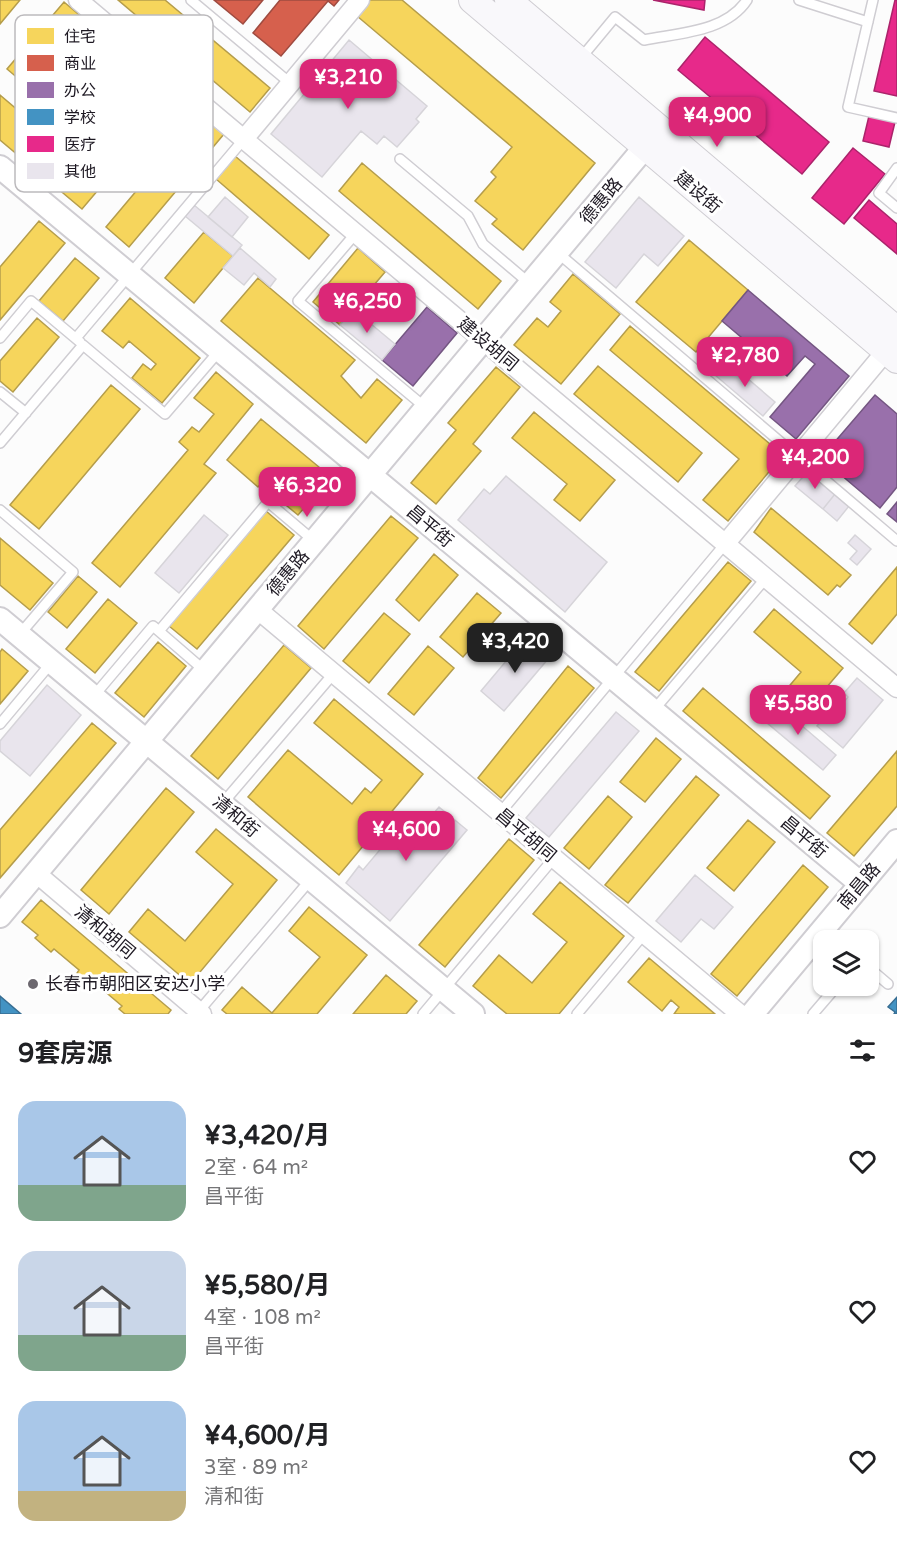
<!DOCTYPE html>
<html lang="zh">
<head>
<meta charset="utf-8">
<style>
  :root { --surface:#fff; --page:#f2f2f2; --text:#202124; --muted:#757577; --accent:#db2777 }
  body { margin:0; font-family:"Varela Round","Noto Sans SC",sans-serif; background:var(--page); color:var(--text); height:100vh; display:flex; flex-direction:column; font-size:22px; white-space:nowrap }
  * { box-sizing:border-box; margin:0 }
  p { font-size:20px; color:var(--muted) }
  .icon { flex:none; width:33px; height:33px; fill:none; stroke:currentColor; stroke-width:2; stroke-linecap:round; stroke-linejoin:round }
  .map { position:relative; height:1014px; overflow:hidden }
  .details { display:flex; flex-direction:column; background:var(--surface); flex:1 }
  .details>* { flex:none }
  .fabs { position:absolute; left:813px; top:930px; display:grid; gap:12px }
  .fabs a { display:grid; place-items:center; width:66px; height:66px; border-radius:12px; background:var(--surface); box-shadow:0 2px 4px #0004; font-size:30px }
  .price { position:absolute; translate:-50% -51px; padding:0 14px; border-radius:12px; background:var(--accent); color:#fff; font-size:20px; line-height:39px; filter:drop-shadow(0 2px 3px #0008) }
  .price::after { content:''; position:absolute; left:50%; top:36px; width:18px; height:14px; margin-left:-9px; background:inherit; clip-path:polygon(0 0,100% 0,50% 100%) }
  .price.current { background:#222; color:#fff }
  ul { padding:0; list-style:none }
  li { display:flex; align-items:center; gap:18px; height:150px; padding:0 18px }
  li span { display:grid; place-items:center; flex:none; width:168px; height:120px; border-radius:18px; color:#555 }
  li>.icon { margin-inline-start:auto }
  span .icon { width:72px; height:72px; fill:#fffc; stroke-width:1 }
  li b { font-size:26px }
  h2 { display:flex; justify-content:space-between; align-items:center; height:72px; padding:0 18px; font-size:26px }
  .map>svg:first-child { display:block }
</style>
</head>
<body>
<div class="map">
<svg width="897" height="1014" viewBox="0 0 897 1014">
  <rect width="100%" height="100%" fill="#fcfcfc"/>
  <path fill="#f6d55c" stroke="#b59d4b" stroke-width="1.5" d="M0,0H20L0,24Z
    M118,0H165L270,88L250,112Z
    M370,0H402L595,163L523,250L492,224L497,219L475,201L496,177L491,172L512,147L357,16Z
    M64,2L90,24L33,91L7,69Z
    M0,95L104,183L82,209L0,140Z
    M201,114L224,134L129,247L106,227Z
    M235,156L329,235L309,259L216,179Z
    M362,163L501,281L478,309L339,191Z
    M39,221L65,243L0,320V267Z
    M204,232L233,256L194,303L165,278Z
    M689,240L748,290L696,352L636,302Z
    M358,248L385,272L340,325L313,302Z
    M75,258L99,278L63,321L39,301Z
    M573,274L620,314L561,384L514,345L537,318L548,327L561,311L550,302Z
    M258,278L355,360L341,376L361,398L377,379L402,400L366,443L221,321Z
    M130,298L200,358L162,403L132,378L143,364L151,370L156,364L129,341L123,348L102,331Z
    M37,318L59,337L13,392L0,381V361Z
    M630,326L783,455L728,521L703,500L739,459L610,350Z
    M598,366L702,453L678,482L574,394Z
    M496,367L520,387L473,444L481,451L436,504L411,483L456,430L448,423Z
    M216,372L253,404L204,464L216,473L120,587L92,563L188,450L179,442L192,427L199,432L214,414L194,398Z
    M111,385L140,409L39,529L10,505Z
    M534,412L615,480L580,521L554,500L567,484L512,438Z
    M261,419L331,477L298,515L270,492L279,482L269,474L258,487L227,460Z
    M771,508L851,575L840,587L837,585L828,595L754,532Z
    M266,511L294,535L197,649L169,626Z
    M391,516L418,538L324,649L298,626Z
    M0,538L53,583L30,610L0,585Z
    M434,554L458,575L419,621L396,600Z
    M728,562L751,581L659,691L635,672Z
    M897,567V614L872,644L849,624Z
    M78,576L97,592L67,628L48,612Z
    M477,593L501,613L463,657L440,637Z
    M108,599L137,623L95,673L66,649Z
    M774,609L843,668L803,715L781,696L801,672L754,632Z
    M384,613L410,634L369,683L343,661Z
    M158,642L186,666L144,717L115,693Z
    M284,645L311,668L218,779L191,756Z
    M428,646L454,668L414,715L388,694Z
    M2,649L28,671L0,704V652Z
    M568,666L594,688L501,798L478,778Z
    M703,688L830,796L810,819L683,711Z
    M334,699L423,774L339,875L248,797L288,750L352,804L365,788L371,793L382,780L314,723Z
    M92,723L116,743L0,878V830Z
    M656,738L681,759L645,802L620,782Z
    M897,751V806L854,856L827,833Z
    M696,776L719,795L628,903L605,885Z
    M166,788L194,812L109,914L81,890Z
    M608,796L632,817L589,869L564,848Z
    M748,820L775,842L734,891L707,868Z
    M216,829L277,880L190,984L129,932L148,909L185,941L233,884L196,852Z
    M509,839L534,860L445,967L419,945Z
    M803,865L828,887L737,996L711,974Z
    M560,882L624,936L559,1014H507L473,986L499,955L532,983L567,942L533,914Z
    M41,900L171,1010L168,1014H125L119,1009L122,1006L96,984L93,987L77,973L79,970L54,949L51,952L35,938L38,935L22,922Z
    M309,907L367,955L317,1014H227L222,1010L242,987L272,1013L320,957L289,931Z
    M649,958L715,1014H674L679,1007L671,1000L662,1011L628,982Z
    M386,975L417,1001L406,1014H353Z"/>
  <path fill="#d6604d" stroke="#9f4b40" stroke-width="1.5" d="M214,0H263L243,24Z
    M280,0H339L334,6L328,1L281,56L253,33Z"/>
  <path fill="#9970ab" stroke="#745682" stroke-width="1.5" d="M748,290L849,376L796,439L770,417L815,364L805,356L787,376L722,321Z
    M427,307L457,333L413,386L382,360Z
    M875,395L897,414V487L880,508L821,458Z
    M897,502V522L887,514Z"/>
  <path fill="#4393c3" stroke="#386e93" stroke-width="1.5" d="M0,996L21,1014H0Z
    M897,997V1014H894L895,1012L888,1007Z"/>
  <path fill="#e7298a" stroke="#ab246b" stroke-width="1.5" d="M653,0H705L704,10Z
    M895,0H897V96L874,91Z
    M705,37L829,142L802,174L678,70Z
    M869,116L895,122L889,147L863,141Z
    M853,148L885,174L844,224L812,198Z
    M869,200L897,224V254L854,218Z"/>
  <path fill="#e9e5ed" stroke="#d6d4d9" stroke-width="1.5" d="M349,40L427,106L416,119L419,122L397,147L384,136L377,144L361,131L322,177L271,134Z
    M225,197L248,217L232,237L208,217Z
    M639,197L684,236L658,266L644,254L616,288L585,262Z
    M194,205L242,245L233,256L185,216Z
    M240,248L276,279L270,287L254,273L244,285L223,268Z
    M353,309L395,344L382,360L340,325Z
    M727,361L775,402L763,416L715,375Z
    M808,471L835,494L823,509L795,486Z
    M506,476L607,562L565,612L458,520L484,489L490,494Z
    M835,494L849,506L837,521L823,509Z
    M204,515L228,535L179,593L155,573Z
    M855,535L871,549L857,565L850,559L857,551L848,543Z
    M521,636L548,659L504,711L481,691L512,654L509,651Z
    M857,678L883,700L843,748L817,726L827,714L831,717L848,697L844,693Z
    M47,685L81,715L30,776L0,751V741Z
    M773,701L836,755L823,770L760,717Z
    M616,712L639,731L549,837L526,818Z
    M439,807L467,830L390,921L346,883L359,866L363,870L409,815L422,827Z
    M695,875L733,907L714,929L701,919L681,942L656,921Z"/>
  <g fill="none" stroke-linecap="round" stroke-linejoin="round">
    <defs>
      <path id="service" d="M191,0L290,83
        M799,0L868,22
        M873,0L848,107L897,118
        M581,58L615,17L644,40C679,33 726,32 747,0
        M400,159L468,216L483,244L529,283
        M897,168L879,193L897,208
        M356,233L298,301L426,408
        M558,253L897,541
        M0,338L31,301L80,342
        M76,338L244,139
        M0,392L26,413
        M0,443L83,345L165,414L220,350
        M0,510L73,572L20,634
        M159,631L268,502L313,540
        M93,697L153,626L205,671
        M653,711L766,578
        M0,724L52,662
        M222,804L334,673
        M500,813L725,544
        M823,929L837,940
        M868,967L888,984
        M199,1011L311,879
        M423,1014L554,858
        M577,1014L644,934
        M813,1014L837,986"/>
      <path id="minor" d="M78,0L897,688
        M244,139L360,0
        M725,544L886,351
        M257,609L740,1014
        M36,873L202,1014"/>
      <path id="tertiary" d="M0,167L861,884
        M0,619L473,1014
        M0,916L645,147
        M752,1014L897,841"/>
      <path id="secondary" d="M472,0L897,360
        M508,0L897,330"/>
    </defs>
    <use href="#service" stroke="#cfcdd2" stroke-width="12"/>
    <use href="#minor" stroke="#cfcdd2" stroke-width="21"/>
    <use href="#tertiary" stroke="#cfcdd2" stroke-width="26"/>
    <use href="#secondary" stroke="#cfcdd2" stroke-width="28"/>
    <use href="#service" stroke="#fff" stroke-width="9"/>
    <use href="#minor" stroke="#fff" stroke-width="18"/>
    <use href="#tertiary" stroke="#fff" stroke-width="22"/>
    <use href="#secondary" stroke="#f9f8fb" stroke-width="26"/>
  </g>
  <circle fill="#6c686f" stroke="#fff" stroke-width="2" cx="33" cy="984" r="6"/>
  <g text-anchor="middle" stroke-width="6" stroke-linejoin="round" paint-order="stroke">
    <g font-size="18" fill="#1e1923" stroke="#fff">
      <text transform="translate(698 192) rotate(40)" y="6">建设街</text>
      <text transform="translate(601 201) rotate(-50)" y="6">德惠路</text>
      <text transform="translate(488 344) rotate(40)" y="6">建设胡同</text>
      <text transform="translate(430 526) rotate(40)" y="6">昌平街</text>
      <text transform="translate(288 573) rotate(-50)" y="6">德惠路</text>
      <text transform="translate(236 816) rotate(40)" y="6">清和街</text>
      <text transform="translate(526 835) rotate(40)" y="6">昌平胡同</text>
      <text transform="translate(804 837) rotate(40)" y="6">昌平街</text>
      <text transform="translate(859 886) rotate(-50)" y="6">南昌路</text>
      <text transform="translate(105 932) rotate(40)" y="6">清和胡同</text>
    </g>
    <g font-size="18" fill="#1e1923" stroke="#fff" text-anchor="start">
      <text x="45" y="990">长春市朝阳区安达小学</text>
    </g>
  </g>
  <rect x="15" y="15" width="198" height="177" rx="9" fill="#fff" stroke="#bcbabd" stroke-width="1.5"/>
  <rect x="27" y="28" width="27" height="16" fill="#f6d55c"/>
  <rect x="27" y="55" width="27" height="16" fill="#d6604d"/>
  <rect x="27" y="82" width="27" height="16" fill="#9970ab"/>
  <rect x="27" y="109" width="27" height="16" fill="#4393c3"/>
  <rect x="27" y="136" width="27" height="16" fill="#e7298a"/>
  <rect x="27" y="163" width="27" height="16" fill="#e9e5ed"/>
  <g font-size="16" fill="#1e1923">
    <text x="64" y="42">住宅</text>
    <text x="64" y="69">商业</text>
    <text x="64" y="96">办公</text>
    <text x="64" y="123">学校</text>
    <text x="64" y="150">医疗</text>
    <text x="64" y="177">其他</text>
  </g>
</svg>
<div class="fabs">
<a><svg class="icon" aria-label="layers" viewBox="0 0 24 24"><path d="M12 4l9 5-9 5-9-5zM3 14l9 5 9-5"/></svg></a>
</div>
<b class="price" style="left:348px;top:110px">¥3,210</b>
<b class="price" style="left:717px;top:148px">¥4,900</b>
<b class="price" style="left:367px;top:334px">¥6,250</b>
<b class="price" style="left:745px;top:388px">¥2,780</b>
<b class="price" style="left:815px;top:490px">¥4,200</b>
<b class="price" style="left:307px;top:518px">¥6,320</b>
<b class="price current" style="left:515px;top:674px">¥3,420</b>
<b class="price" style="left:798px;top:736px">¥5,580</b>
<b class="price" style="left:406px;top:862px">¥4,600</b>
</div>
<section class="details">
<h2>9套房源<svg class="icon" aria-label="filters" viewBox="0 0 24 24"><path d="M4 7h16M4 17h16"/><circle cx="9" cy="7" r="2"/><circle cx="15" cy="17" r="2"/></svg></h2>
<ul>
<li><span style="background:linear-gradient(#a9c7e8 70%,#7fa58c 0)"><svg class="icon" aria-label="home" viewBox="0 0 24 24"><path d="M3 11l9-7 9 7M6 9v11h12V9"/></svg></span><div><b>¥3,420/月</b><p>2室 · 64 m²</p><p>昌平街</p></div><svg class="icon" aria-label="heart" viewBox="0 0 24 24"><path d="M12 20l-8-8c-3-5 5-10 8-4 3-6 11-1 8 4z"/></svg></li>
<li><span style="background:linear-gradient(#c9d6e8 70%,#7fa58c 0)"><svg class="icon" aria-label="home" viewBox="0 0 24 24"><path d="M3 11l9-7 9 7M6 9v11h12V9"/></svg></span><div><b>¥5,580/月</b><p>4室 · 108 m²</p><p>昌平街</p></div><svg class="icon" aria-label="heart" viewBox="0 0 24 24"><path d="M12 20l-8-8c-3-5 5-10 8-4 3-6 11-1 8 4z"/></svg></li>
<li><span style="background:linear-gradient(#a9c7e8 75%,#c2b280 0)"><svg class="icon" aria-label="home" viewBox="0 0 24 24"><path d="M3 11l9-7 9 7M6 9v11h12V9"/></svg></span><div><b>¥4,600/月</b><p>3室 · 89 m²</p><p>清和街</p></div><svg class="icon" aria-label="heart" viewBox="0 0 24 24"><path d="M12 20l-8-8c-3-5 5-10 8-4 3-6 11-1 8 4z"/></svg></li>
</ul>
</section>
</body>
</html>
